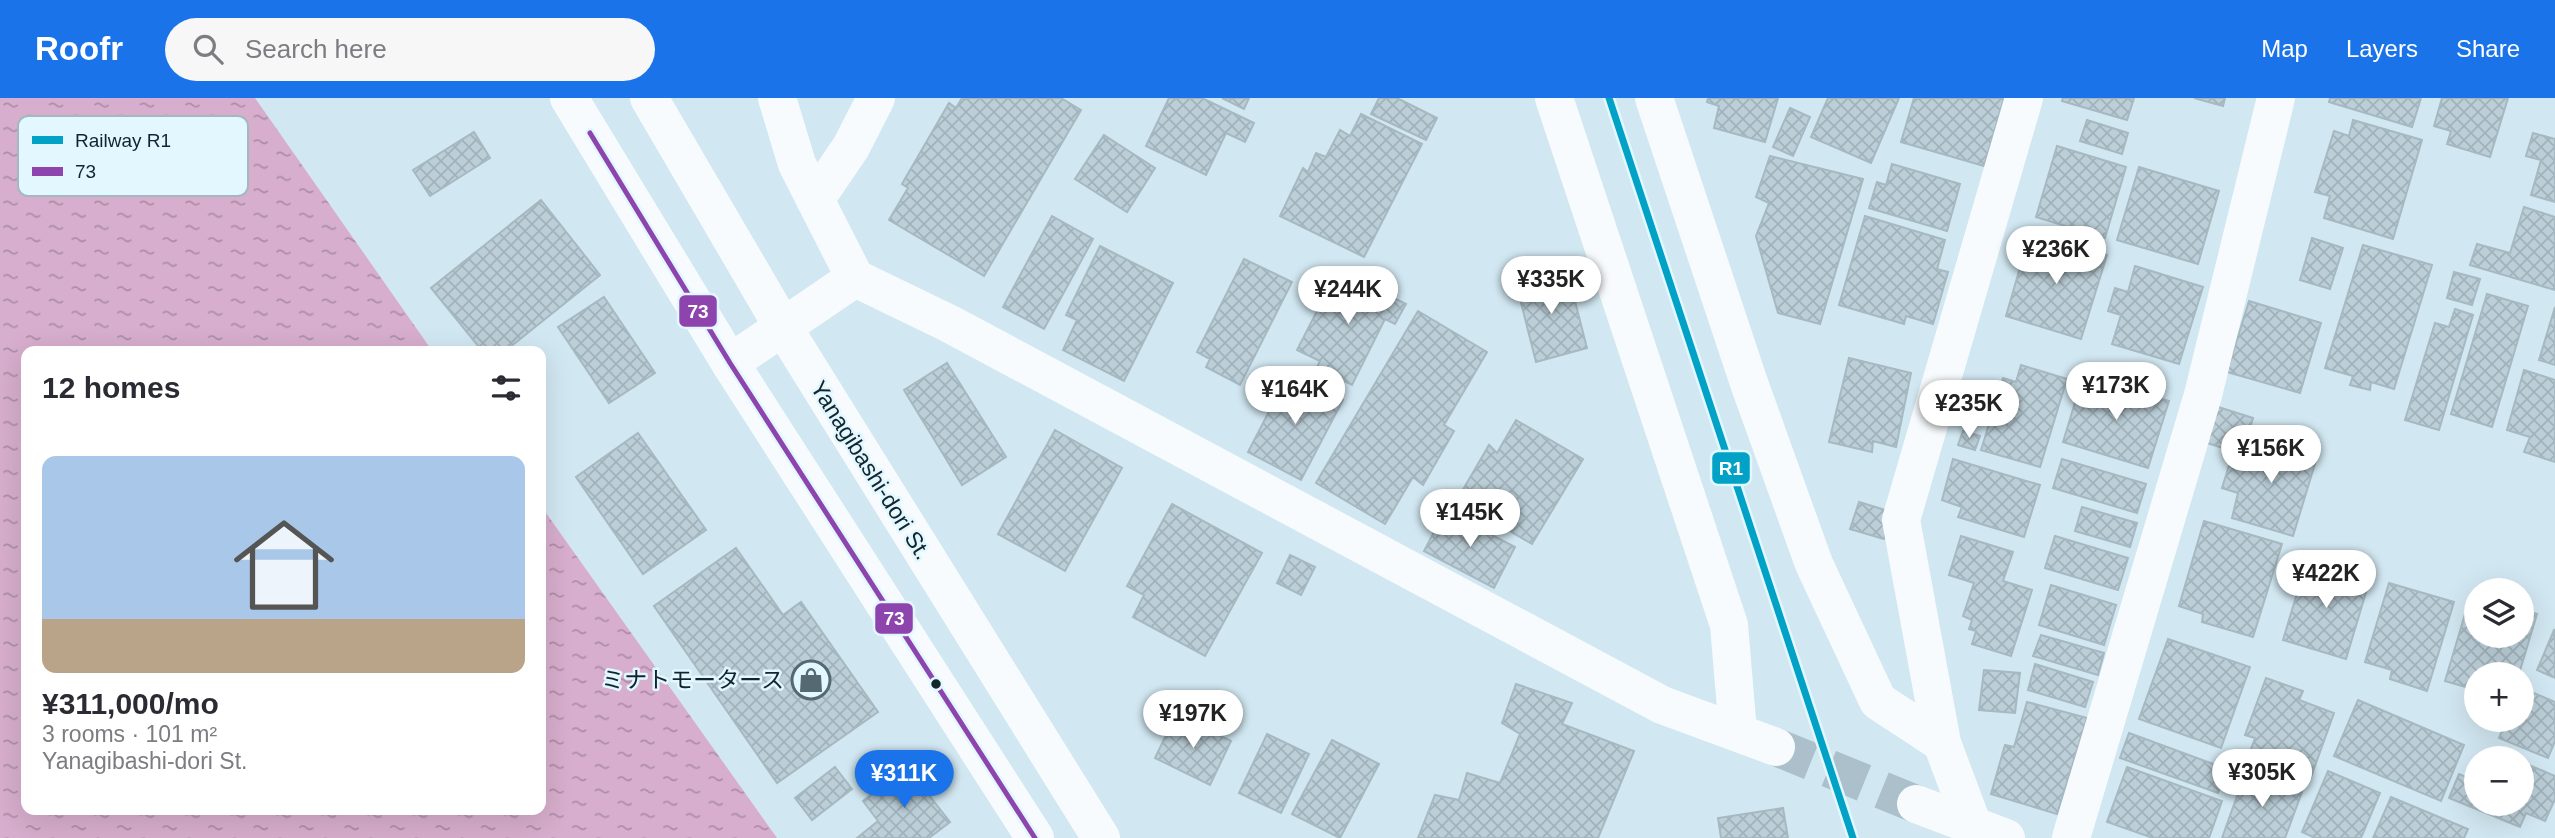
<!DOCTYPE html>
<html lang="en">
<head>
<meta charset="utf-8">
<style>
  :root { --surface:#fff; --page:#f7f7f7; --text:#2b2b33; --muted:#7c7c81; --line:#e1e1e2; --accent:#1a73e8 }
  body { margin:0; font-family:Arial,"Noto Sans JP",sans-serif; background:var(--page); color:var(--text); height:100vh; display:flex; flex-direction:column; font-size:26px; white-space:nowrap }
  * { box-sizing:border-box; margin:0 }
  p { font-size:23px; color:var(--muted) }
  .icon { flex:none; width:38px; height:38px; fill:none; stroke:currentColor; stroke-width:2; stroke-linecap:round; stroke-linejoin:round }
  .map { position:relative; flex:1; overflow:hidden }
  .drawer { position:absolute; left:21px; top:248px; width:525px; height:469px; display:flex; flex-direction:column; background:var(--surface); border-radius:14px; box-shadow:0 7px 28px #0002 }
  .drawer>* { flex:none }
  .controls { position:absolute; left:2464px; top:480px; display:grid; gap:14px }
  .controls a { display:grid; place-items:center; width:70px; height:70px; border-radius:50%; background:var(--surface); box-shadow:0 7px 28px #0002; font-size:35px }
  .price { position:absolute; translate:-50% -60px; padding:0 16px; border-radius:24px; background:#fff; color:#222; font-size:23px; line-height:46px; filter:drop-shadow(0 2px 4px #0008) }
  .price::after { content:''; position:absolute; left:50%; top:42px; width:21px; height:16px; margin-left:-10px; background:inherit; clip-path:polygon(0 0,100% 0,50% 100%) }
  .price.active { background:var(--accent); color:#fff }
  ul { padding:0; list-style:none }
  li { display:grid; align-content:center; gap:14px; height:371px; padding:0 21px }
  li+li { border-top:2px solid var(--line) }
  li span { display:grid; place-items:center; height:217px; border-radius:14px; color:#555 }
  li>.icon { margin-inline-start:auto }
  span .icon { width:126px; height:126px; fill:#fffc; stroke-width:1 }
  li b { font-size:30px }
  h2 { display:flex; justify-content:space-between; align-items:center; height:84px; padding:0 21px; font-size:30px }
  header { display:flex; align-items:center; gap:42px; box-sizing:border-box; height:98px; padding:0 35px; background:var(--accent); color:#fff }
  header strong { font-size:33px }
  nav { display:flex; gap:38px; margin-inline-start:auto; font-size:24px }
  .search { width:490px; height:63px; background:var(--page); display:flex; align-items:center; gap:18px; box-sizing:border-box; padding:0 24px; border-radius:38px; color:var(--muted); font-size:26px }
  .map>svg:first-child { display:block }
</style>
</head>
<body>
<header>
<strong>Roofr</strong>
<div class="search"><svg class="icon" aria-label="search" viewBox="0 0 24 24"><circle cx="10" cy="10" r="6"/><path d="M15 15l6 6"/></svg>Search here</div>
<nav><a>Map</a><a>Layers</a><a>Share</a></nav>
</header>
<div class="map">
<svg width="2555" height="740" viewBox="0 0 2555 740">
  <defs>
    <pattern id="water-ripples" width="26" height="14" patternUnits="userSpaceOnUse" patternTransform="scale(1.75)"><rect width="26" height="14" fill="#d7aecd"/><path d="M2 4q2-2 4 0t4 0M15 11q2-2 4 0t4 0" fill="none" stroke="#ad8da7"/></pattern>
    <pattern id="building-cross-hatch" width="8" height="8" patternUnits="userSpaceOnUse" patternTransform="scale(1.75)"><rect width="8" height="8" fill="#bccfd8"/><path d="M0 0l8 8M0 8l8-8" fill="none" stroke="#a1b2ba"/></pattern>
  </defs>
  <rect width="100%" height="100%" fill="#d1e7f1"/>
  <path fill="url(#water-ripples)" d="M0,0H255L433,254H26V712H541V408L777,740H0Z"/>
  <path fill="url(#building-cross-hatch)" stroke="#a6b9c2" stroke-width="2" d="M962,0H1061L1081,12L984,178L889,122L908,90L902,86L949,5L956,10Z
    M1169,0H1202L1254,25L1245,44L1226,35L1206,77L1146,48Z
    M1222,0H1249L1244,11Z
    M1379,0H1397L1437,20L1426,42L1371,16Z
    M1708,0H1778L1765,44L1714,30L1719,8L1707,4Z
    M1828,0H1899L1871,65L1811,39Z
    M1914,0H2004L1984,68L1901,44Z
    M2063,0H2134L2127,22L2062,3Z
    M2194,0H2225L2223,8Z
    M2330,0H2421L2412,29L2329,4Z
    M2442,0H2508L2490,59L2447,46L2451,33L2434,28Z
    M1790,10L1810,19L1793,58L1773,49Z
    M1361,16L1422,46L1364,159L1280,118L1303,70L1308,74L1316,55L1326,59L1340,32L1350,38Z
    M2087,22L2128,35L2122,56L2080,43Z
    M2353,22L2422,42L2393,141L2324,120L2330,98L2315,94L2334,33L2349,38Z
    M474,34L490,60L430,98L413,72Z
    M2533,35L2555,41V104L2531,97L2541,62L2526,58Z
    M1104,37L1155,70L1127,114L1075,81Z
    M2057,48L2126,69L2105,140L2036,119Z
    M1770,58L1863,81L1820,226L1778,215L1756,138L1769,105L1756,99Z
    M1892,66L1960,86L1947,133L1869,110L1877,84L1886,87Z
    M2139,69L2219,93L2198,166L2117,142Z
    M541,102L600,177L504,254H483L431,190Z
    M2524,109L2555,119V192L2470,167L2477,146L2510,155Z
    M1052,118L1093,141L1044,231L1003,209Z
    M1865,118L1945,142L1937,171L1948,174L1933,226L1906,218L1904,226L1839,207Z
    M2030,135L2107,157L2081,241L2006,218Z
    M2312,140L2343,150L2330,191L2300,182Z
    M2363,147L2432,167L2394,291L2371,284L2370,292L2350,287L2353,278L2325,270Z
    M1100,148L1173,185L1124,283L1063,252L1077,222L1066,217Z
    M1244,161L1292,184L1240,287L1206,269L1210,261L1197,254Z
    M2135,168L2203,189L2179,266L2112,246L2121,217L2108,213L2115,190L2128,194Z
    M1338,172L1406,206L1395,226L1385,221L1352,287L1317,269L1320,263L1297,252Z
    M1567,172L1587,250L1536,264L1516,185Z
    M2454,174L2480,181L2472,207L2447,200Z
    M2487,196L2528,208L2492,329L2451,316Z
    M604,199L655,275L609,305L558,229Z
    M2249,203L2321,225L2300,295L2227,274Z
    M2555,209V267L2539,262Z
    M2455,211L2473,217L2439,332L2405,322L2435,225L2449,229Z
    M1418,213L1487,254L1444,327L1454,333L1423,387L1413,379L1385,426L1316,385Z
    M1849,260L1911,275L1896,349L1873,343L1872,354L1829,344Z
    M947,265L1006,359L962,387L904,292Z
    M2021,267L2067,281L2040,369L1981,352L2003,280L2016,284Z
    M2524,272L2555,282V364L2524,354L2530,339L2507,332Z
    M1290,273L1343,302L1301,382L1248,354Z
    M2083,278L2169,303L2148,370L2063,344Z
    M2215,308L2253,320L2242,356L2204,344Z
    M1516,322L1583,361L1532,446L1457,402L1489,347L1497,355Z
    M1055,332L1122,370L1065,473L998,436Z
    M1963,333L1980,338L1975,352L1958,347Z
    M638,335L706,432L643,476L576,379Z
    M2257,338L2318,356L2293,438L2232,420L2238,395L2222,390L2231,361L2247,366Z
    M1953,361L2040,387L2024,439L1958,419L1962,409L1942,402Z
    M2062,361L2146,386L2137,415L2053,390Z
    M1859,404L1892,414L1884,441L1850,431Z
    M1172,406L1262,455L1205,558L1133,519L1144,497L1127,488Z
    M2082,409L2137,425L2130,449L2075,433Z
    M1445,413L1515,449L1494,490L1424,453Z
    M2204,423L2282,446L2253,539L2202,524L2203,516L2179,508Z
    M1961,438L2013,454L2003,483L2032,492L2011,558L1972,546L1976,533L1969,531L1972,522L1963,518L1974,485L1949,477Z
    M2055,438L2128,460L2118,492L2045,470Z
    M736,450L783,517L801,504L878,614L777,685L654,508Z
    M1290,457L1315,469L1301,497L1277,485Z
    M2307,462L2370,481L2346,561L2283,542Z
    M2389,485L2454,504L2427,593L2390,581L2392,572L2365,564Z
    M2051,487L2116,507L2104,547L2039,527Z
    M2471,496L2476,498V537H2522V511L2537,516L2519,576H2476V592L2445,583Z
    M2554,532L2555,533V580L2537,572Z
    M2041,537L2104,555L2098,577L2033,558Z
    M2168,541L2250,569L2221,650L2139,621Z
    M2035,566L2093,584L2085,609L2028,592Z
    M1984,572L2020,575L2015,615L1979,612Z
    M2266,580L2303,593L2299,602L2334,615L2311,679L2249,657L2255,640L2245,637Z
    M1516,586L1572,605L1562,626L1634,653L1598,740H1418L1435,697L1459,702L1467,675L1500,685L1520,636L1502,625Z
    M2522,590L2555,604V643L2548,660L2499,640L2507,621H2522Z
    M2358,602L2464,647L2441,703L2334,658Z
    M2027,604L2087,620L2057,716L1991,696L2005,647L2014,649Z
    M1176,616L1231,643L1210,687L1155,660Z
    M2129,635L2227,671L2218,695L2120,660Z
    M1267,636L1309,656L1281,715L1239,695Z
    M1332,642L1379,666L1340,740L1292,716Z
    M2491,651L2512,660H2487Z
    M2522,664L2555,678V701L2545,723L2526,715L2520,729L2449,700L2459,676L2476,683V705H2522Z
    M835,669L852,691L812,722L795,700Z
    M907,669L950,724L929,740H857L878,723L863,703Z
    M2127,669L2222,703L2209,740H2153L2107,724Z
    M2246,673L2302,694L2285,740H2222Z
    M2328,673L2380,695L2361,740H2315L2302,734Z
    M2391,699L2468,731L2464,740H2373Z
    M1783,710L1788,740H1721L1718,720Z"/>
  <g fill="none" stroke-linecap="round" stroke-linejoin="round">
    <path stroke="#abc0ca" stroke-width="38" stroke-dasharray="38 19" stroke-linecap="butt" d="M1776,649L1916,706"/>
    <path stroke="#f8fbfd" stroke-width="38" d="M777,0L797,66L855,180L950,226L1662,607L1776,649
      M1554,0L1729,527L1738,634
      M1654,0L1749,285L1814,466L1878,603L1942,645
      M815,102L851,49L876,0
      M730,265L855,180
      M1916,706L2006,740
      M1973,728L1942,645L1901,422L2024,0
      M2071,740L2203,297L2276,0"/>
    <path stroke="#f8fbfd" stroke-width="38" d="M569,0L730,265L1035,740
      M649,0L783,229L1101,740"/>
    <defs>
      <path id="bus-1" d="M590,35L730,265L1035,740"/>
    </defs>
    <use href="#bus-1" stroke="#e2f7ff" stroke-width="10"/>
    <use href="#bus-1" stroke="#8e44ad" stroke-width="5"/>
    <defs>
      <path id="rail-1" d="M1609,0L1853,740"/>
    </defs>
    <use href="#rail-1" stroke="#e2f7ff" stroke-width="12"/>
    <use href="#rail-1" stroke="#01a2c6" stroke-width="7"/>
  </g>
  <defs>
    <symbol id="shop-ring" viewBox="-11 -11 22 22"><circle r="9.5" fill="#e2f7ff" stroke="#546972" stroke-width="1.5"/><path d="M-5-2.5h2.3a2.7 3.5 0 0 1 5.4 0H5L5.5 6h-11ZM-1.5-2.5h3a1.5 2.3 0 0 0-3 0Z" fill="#546972"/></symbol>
  </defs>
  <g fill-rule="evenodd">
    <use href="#shop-ring" x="789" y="560" width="44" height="44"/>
  </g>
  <circle fill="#11252d" stroke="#e2f7ff" stroke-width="2.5" cx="936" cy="586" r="6"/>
  <g text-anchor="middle" stroke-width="5" stroke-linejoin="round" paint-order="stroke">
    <g font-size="23" fill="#11252d" stroke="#e2f7ff">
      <text transform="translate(871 372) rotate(58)" y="8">Yanagibashi-dori St.</text>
    </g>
    <g font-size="23" fill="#11252d" stroke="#e2f7ff" text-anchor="end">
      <text x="784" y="590">ミナトモータース</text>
    </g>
  </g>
  <rect x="18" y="18" width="230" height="80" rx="10" fill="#e2f7ff" stroke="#a3b8c0" stroke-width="2"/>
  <rect x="32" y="38" width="31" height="8" fill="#01a2c6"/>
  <rect x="32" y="69" width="31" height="9" fill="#8e44ad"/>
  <g font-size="19" fill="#11252d">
    <text x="75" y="49">Railway R1</text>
    <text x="75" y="80">73</text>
  </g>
  <g stroke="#e2f7ff" stroke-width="2.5">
    <rect x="678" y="196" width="40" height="34" rx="7" fill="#8e44ad"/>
    <rect x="1711" y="353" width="40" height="34" rx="7" fill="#01a2c6"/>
    <rect x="874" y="504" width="40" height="33" rx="7" fill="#8e44ad"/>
  </g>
  <g font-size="19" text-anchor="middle" font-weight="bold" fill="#fff">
    <text x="698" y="220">73</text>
    <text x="1731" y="377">R1</text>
    <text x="894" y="527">73</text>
  </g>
</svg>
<div class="controls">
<a><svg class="icon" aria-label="layers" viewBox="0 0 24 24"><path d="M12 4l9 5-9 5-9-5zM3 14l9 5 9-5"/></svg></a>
<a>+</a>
<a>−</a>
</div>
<b class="price" style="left:2056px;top:188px">¥236K</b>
<b class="price" style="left:1551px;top:218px">¥335K</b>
<b class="price" style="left:1348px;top:228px">¥244K</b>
<b class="price" style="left:2116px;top:324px">¥173K</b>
<b class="price" style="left:1295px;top:328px">¥164K</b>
<b class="price" style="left:1969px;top:342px">¥235K</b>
<b class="price" style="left:2271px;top:387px">¥156K</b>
<b class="price" style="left:1470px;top:451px">¥145K</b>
<b class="price" style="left:2326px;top:512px">¥422K</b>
<b class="price" style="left:1193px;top:652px">¥197K</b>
<b class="price" style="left:2262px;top:711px">¥305K</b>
<b class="price active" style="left:904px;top:712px">¥311K</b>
<section class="drawer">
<h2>12 homes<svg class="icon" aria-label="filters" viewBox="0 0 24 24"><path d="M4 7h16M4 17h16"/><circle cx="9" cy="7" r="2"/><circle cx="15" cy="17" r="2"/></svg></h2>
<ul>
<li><span style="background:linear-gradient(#a9c7e8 75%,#b9a48a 0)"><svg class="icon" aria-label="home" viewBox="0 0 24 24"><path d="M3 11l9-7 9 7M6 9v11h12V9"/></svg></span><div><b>¥311,000/mo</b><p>3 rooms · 101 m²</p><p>Yanagibashi-dori St.</p></div></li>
</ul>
</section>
</div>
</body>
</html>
